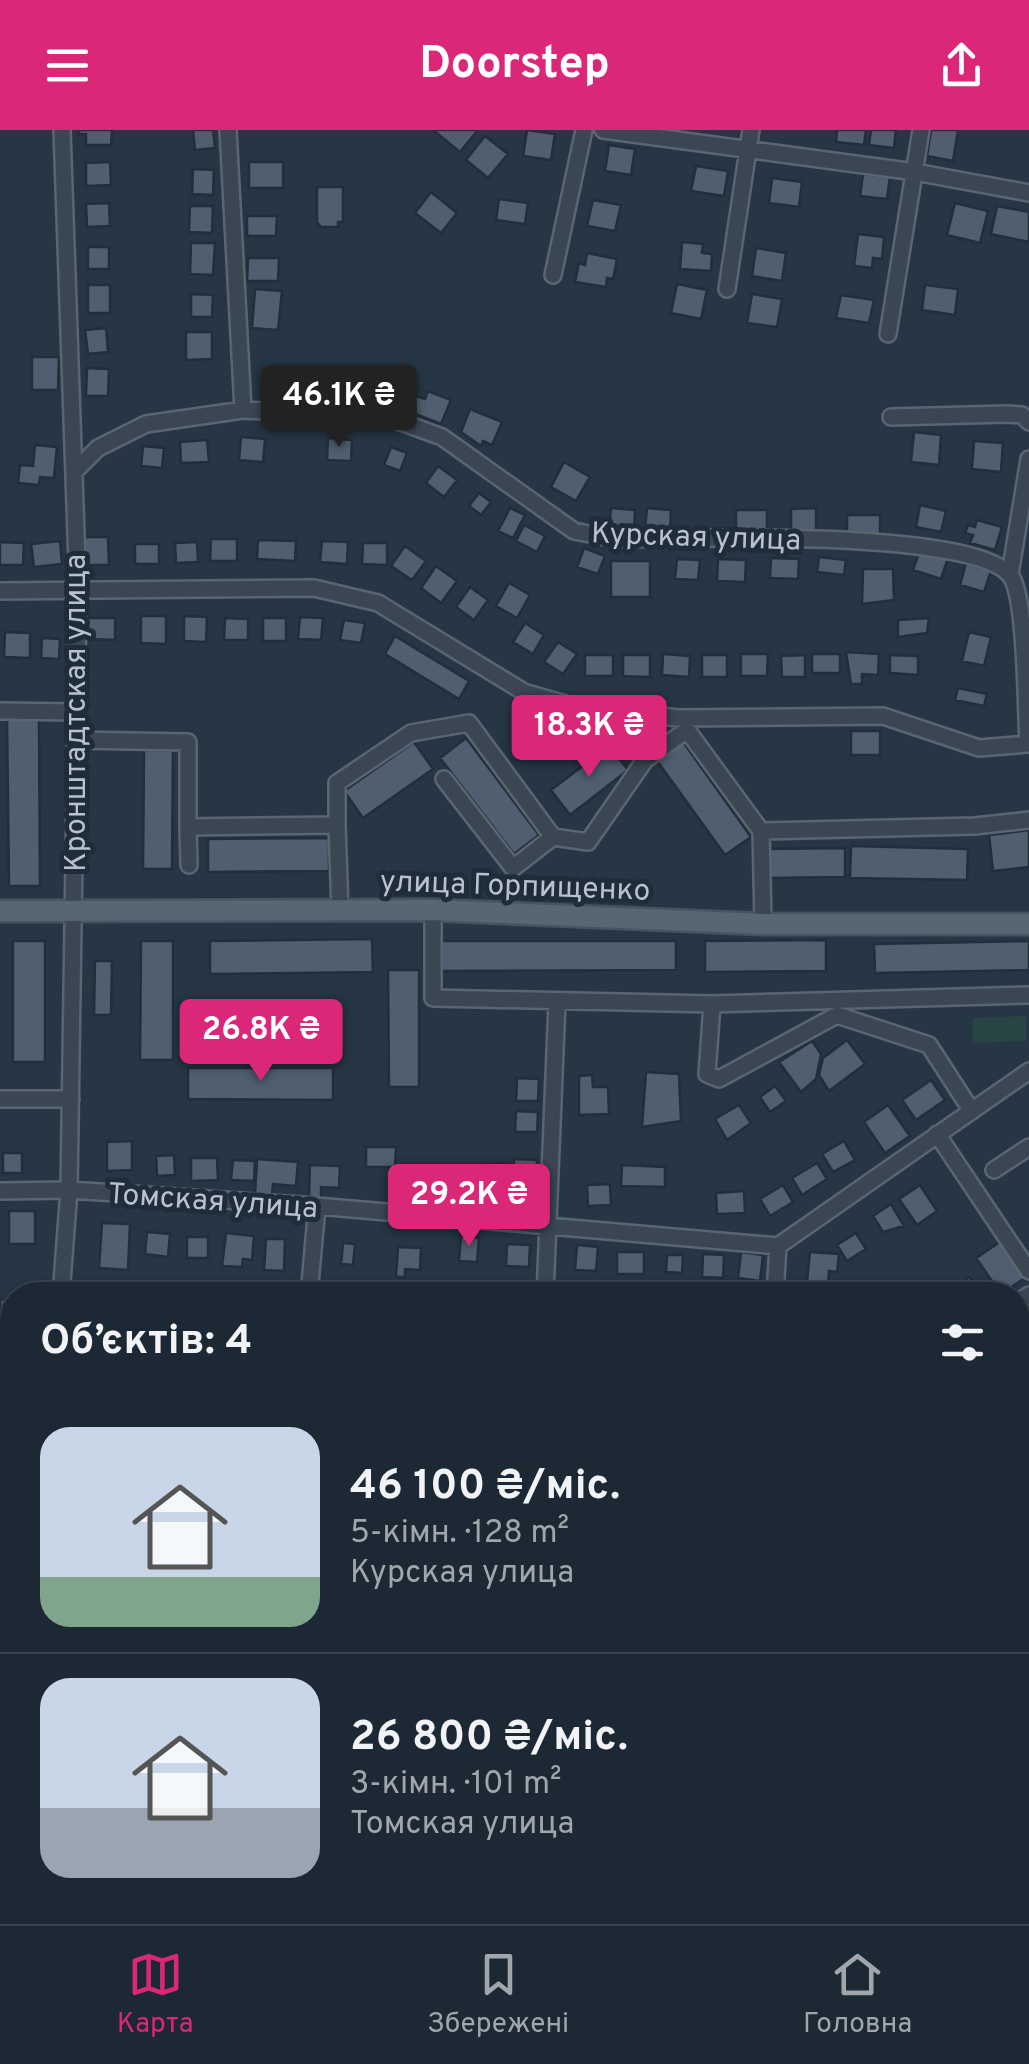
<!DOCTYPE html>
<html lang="uk">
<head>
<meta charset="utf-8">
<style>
  :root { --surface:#1c2833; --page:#25303b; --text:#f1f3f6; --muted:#a0a6ac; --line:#3a444e; --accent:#db2777 }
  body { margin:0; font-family:Overpass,sans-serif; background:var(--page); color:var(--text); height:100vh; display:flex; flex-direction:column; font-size:38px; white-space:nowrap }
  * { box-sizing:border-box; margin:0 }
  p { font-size:32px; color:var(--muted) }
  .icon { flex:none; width:55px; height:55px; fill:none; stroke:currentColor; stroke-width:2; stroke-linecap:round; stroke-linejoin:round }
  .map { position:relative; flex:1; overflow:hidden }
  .panel { position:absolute; left:0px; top:1152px; width:1030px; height:642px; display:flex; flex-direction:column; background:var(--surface); border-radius:40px 40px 0 0; box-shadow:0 2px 8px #0004,0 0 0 2px var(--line) }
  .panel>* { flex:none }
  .price { position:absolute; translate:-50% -85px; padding:0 22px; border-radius:10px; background:var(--accent); color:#fff; font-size:32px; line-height:65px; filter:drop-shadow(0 2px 5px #0008) }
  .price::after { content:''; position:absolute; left:50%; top:60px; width:30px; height:22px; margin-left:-15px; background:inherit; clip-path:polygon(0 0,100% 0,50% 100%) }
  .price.active { background:#222; color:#fff }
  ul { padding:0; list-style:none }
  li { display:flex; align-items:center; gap:30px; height:250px; padding:0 40px }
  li+li { border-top:2px solid var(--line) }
  li span { display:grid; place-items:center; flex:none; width:280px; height:200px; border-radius:30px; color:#555 }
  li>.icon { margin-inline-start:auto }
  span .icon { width:120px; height:120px; fill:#fffc; stroke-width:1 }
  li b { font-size:42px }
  h2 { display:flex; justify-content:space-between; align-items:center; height:120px; padding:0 40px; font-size:42px }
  header { display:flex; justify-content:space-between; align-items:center; height:130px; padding:0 40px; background:var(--accent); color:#fff; font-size:45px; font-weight:700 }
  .menu { display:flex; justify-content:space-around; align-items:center; height:140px; border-top:2px solid var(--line); background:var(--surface); font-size:28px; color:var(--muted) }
  .menu a { display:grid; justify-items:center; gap:5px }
  .menu .active { color:var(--accent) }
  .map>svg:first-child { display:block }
</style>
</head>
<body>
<header><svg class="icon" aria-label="menu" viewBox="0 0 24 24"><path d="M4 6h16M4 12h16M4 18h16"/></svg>Doorstep<svg class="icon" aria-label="share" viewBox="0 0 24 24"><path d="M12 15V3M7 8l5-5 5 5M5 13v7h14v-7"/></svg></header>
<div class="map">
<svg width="1029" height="1794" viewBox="0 0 1029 1794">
  <rect width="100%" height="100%" fill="#263644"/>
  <path fill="#284445" d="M1026,886V911L973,913V888Z"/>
  <path fill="#4f5f6f" stroke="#212e3b" stroke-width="2.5" d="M79,0H112L111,15H86V4H79Z
    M193,0H213L215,18L195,20Z
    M433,0H478L460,22Z
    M527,0L555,4L551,30L523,26Z
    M837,0H866L864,15L836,12Z
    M871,0H896L894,18L869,15Z
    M931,0H958L953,31L927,26Z
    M485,6L508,24L488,48L466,30Z
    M609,15L635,19L631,45L605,41Z
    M110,32L111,55L86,56V33Z
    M249,32H283V58H249Z
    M696,36L728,41L724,66L691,61Z
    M193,39L214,40L213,65L192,64Z
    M863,44L890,47L887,69L860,66Z
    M772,48L802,52L799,77L769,73Z
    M317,57H343V92H338V97H321L317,92Z
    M431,62L457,83L441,103L415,83Z
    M499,69L528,73L525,94L496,90Z
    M593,70L621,75L615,101L587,96Z
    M109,73L110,96L87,97L86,74Z
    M955,73L988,81L980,113L947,105Z
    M190,76H213L212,103L189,102Z
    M997,76L1029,82V112L991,104Z
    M247,86H277L276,106H247Z
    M858,104L884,107L882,129L873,128L872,138L854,136Z
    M682,112L703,114L702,123L712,124L711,141L680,139Z
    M191,113H215L213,145L190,144Z
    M88,117H109V139H88Z
    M756,118L786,123L782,151L752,146Z
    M587,123L617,129L613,149L607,148L606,157L575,152L579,133L585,135Z
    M248,128H279L278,151H247Z
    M677,154L707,160L701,189L671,183Z
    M88,155H110V183H88Z
    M925,155L958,159L955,185L922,180Z
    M255,159L282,161L278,200L252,198Z
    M191,164L213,165L212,187H191Z
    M752,164L782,169L777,197L747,193Z
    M841,165L874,170L869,193L836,188Z
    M106,198L108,222L88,224L85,200Z
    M186,202H212V229L186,230Z
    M32,227H59L58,260H32Z
    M87,238L109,239L108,266H86Z
    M272,241L304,249L302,269L269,265Z
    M382,244L412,252L406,274L377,267Z
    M428,261L451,270L441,294L410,282L416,266L425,269Z
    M470,279L502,292L492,315L483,311L481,316L461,302Z
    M914,302L941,305L939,335L911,332Z
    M241,307L265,309L263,332L239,330Z
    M328,308L352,310L351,331L327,330Z
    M207,310L209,332L181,333L180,312Z
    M974,311L1003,313L1001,342L972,339Z
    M35,315L57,317L54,348L40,347L39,355L18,353L20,335L33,336Z
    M143,316L164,318L162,338L141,336Z
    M391,317L407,323L400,341L384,335Z
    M564,332L590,347L576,371L551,357Z
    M438,336L457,350L444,367L426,353Z
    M479,363L491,372L481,385L469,376Z
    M920,375L946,381L941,402L916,397Z
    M510,378L525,385L513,408L498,401Z
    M611,378L635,380L634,401L609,400Z
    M647,378L671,380L670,401L645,400Z
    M816,378V405H791V379Z
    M736,380H767V404H736Z
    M847,385H880V404H847Z
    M977,390L1002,397L995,420L970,413L973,405L965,403L968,395L975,397Z
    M524,395L545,406L537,422L516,411Z
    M84,407H108L109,435H84Z
    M211,409H237V431H210Z
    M258,410L296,411L295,431L257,429Z
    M60,411L62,434L34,437L31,414Z
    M322,411L348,412L347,434L320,432Z
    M0,412L24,413L23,435H0Z
    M197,412L198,432L176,433L175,413Z
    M363,413H387V435L362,434Z
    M135,414H159V434H135Z
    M405,416L426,431L412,450L391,436Z
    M584,418L605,426L598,444L577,437Z
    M920,420L948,428L941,449L913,440Z
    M819,427L846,430L844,445L817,442Z
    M771,428L799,429L798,449L770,448Z
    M677,429L700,430L698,450L675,449Z
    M718,429L746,430L745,452L717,451Z
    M611,431H650V467H611Z
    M966,433L991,441L984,462L960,455Z
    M436,436L457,451L441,473L421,458Z
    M863,439H893L894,470L862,474Z
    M509,453L530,465L517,488L496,476Z
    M470,457L488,470L474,490L456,477Z
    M141,486H166V514L141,513Z
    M184,486L207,487L206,512L184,511Z
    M300,487L323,488L321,510L298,509Z
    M88,488H115V510L88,509Z
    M225,488L248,489V510H224Z
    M263,488H286V511H263Z
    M929,488L927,503L898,507V490Z
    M344,490L365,493L361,513L340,510Z
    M525,493L544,505L533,524L513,512Z
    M5,502L30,503V528L4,527Z
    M969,502L991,507L984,536L962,531Z
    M395,506L469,551L459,569L385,524Z
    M42,508L60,509L59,529L41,528Z
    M558,512L577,524L563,544L544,532Z
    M846,522L879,524L878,545L862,544V554H851Z
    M663,524L690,526L689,547L662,545Z
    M741,524H768L767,546H741Z
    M812,524H840V543H812Z
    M585,525H613V546H585Z
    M623,525H650V547L623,546Z
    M702,525H727V547H702Z
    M805,525V547H782L781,526Z
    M890,525L918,526V545L890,543Z
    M958,558L987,564L984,576L955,570Z
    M39,588L40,756H9L7,589Z
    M851,601H880V625H851Z
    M466,608L539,705L514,724L440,628Z
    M681,609L751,707L725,725L655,628Z
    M414,612L433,639L363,688L344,661Z
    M609,616L628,640L570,685L551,660Z
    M144,620H173L172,739H143Z
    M1029,700V737L993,741L989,705Z
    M329,708V741L208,742V709Z
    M851,716L968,719L967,750L850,748Z
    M845,718V747L767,748V719Z
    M372,809L373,842L210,844V811Z
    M826,810V841L705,842V811Z
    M13,811H45V932H13Z
    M141,811H173V930H140Z
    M438,811H676V840L438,841Z
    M1029,811V840L875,843L874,814Z
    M95,831H112L111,885H94Z
    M388,840H419V957H389Z
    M847,910L865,934L829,961L819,945L823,928Z
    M812,911L821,924L816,949L801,962L779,932Z
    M188,938H333V970L188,969Z
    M646,942L679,944L681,991L642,997Z
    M592,945L593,957H608L609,984L579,985V946Z
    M517,948L539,949L538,971H516Z
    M931,950L945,970L916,990L902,970Z
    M775,956L786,971L770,982L760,967Z
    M739,975L751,993L727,1010L715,989Z
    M888,975L910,1006L885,1023L864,992Z
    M516,981L538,982L537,1002H515Z
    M132,1011V1040L107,1041V1012Z
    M844,1011L855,1030L833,1042L822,1024Z
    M366,1017H396L395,1037H366Z
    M3,1023H22V1043H3Z
    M174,1025L175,1045L157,1046L156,1026Z
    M191,1028H217L218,1050L191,1051Z
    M257,1029L298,1032L296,1056L273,1054L272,1065L255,1064Z
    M514,1029L537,1030L536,1057L513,1056Z
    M233,1030L255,1031L254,1051L231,1050Z
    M505,1033V1056H481L482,1034Z
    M817,1033L827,1049L802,1065L792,1048Z
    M310,1035L340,1036L339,1058L321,1057V1068L309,1067Z
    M622,1035L665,1037V1057L621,1056Z
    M610,1054L611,1075L588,1076L587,1055Z
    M783,1055L793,1072L770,1086L760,1069Z
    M920,1055L937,1081L917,1095L899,1069Z
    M744,1061L745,1083L717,1084L716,1063Z
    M891,1074L904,1096L883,1102L873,1086Z
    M9,1081H35V1114H9Z
    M102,1093L130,1094L128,1140L99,1138Z
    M147,1102L170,1104L168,1127L145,1124Z
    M226,1103L254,1106L252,1130L243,1129L242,1137L222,1136Z
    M856,1103L866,1119L847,1131L837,1115Z
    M461,1106L479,1108L477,1132L459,1131Z
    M187,1107H208V1128H187Z
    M266,1109H285L284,1141L264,1140Z
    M1000,1112L1025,1148L1001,1164L976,1128Z
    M343,1113L355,1114L353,1135L341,1134Z
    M507,1114L530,1115L529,1137L506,1136Z
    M577,1115L598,1117L596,1141L575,1140Z
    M398,1117L421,1118L420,1140L405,1139V1147H396Z
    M617,1122H644V1144H617Z
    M741,1122L763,1125L760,1151L738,1148Z
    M810,1122L839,1124L837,1142L829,1141L828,1154L807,1152Z
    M703,1124L724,1125L723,1148L702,1147Z
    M667,1125H683L682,1143L666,1142Z
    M969,1147L983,1165H952L950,1162Z
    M0,1169L12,1170V1193L0,1192Z
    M0,1204L12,1205L11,1227H0Z
    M0,1239L12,1240L10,1262L0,1261Z
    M1018,1478H1029V1507H1018Z
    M22,1782H48V1794H29Z
    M95,1782H136L135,1790L128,1789L127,1794H95Z"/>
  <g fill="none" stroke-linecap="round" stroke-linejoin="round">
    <defs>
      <path id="minor" d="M228,0L243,280
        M603,0L915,42L1029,63
        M553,145L584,0
        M727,159L751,0
        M888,204L921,0
        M891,287L1007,284L1022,285L1029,292
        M74,342L98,318L146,294L243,280L387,287L442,307L574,401L615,409C680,409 981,397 1012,448C1026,472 1026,580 1028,614
        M1010,444L1029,329
        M0,461L314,458L378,473L524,562L569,575L678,588L883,586L979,618L1029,614
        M0,581L76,582
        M75,610L188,612V697
        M444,649L513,738L553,707
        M337,695L340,781
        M189,735L188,697L337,695V653L411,603L469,593L553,707L588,712L645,630L687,600L761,701
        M433,780V868L712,874L1029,865
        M763,794L761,701L975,696L1029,690
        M712,874L707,944L719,949L837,885L929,915L971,980
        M0,969H71
        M937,1004L1029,1141
        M994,1040L1029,1017
        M0,1061L69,1060L317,1076L778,1116L1029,941
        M61,1165L69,1060L78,462L62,0
        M309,1165L317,1076
        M545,1165L557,873
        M775,1165L778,1116
        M1018,1172L1029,1165
        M0,1587H12
        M1018,1635L1029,1628
        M1018,1717L1029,1725
        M0,1754L12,1678
        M0,1780V1794
        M429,1782L624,1794
        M743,1782L748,1794
        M194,1794L196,1782
        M818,1794L819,1782"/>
      <path id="major" d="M0,781L433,780L763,794H1029"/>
    </defs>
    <use href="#minor" stroke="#596571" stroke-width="20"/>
    <use href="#major" stroke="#475360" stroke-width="25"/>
    <use href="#minor" stroke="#3a4753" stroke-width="15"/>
    <use href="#major" stroke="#586673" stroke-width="20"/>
  </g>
  <g text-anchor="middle" stroke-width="10" stroke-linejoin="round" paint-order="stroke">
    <g font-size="30" fill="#b8c2cd" stroke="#1f2c39">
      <text transform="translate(696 406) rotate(2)" y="10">Курская улица</text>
      <text transform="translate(75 583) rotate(-90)" y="10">Кронштадтская улица</text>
      <text transform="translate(515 755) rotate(2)" y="10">улица Горпищенко</text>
      <text transform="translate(213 1070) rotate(4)" y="10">Томская улица</text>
    </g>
  </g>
</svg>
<b class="price active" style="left:339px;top:320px">46.1K ₴</b>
<b class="price" style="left:589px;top:650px">18.3K ₴</b>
<b class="price" style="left:261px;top:954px">26.8K ₴</b>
<b class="price" style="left:469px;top:1119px">29.2K ₴</b>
<section class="panel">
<h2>Об’єктів: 4<svg class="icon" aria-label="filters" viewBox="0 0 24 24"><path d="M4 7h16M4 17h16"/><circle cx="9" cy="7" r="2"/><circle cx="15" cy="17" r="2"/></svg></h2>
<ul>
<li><span style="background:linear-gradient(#c9d6e8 75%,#7fa58c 0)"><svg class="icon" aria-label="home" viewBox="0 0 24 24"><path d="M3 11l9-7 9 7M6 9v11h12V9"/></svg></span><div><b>46 100 ₴/міс.</b><p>5-кімн. · 128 m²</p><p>Курская улица</p></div></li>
<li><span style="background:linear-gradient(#c9d6e8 65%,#9aa5b1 0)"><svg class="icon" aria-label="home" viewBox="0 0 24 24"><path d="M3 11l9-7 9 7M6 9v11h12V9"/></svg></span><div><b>26 800 ₴/міс.</b><p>3-кімн. · 101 m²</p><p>Томская улица</p></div></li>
</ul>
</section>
</div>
<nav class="menu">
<a class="active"><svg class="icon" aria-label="map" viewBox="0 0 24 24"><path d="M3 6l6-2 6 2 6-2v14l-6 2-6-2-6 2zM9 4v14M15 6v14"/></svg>Карта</a>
<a><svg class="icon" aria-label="saved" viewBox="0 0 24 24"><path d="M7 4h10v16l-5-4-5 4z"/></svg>Збережені</a>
<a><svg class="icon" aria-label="home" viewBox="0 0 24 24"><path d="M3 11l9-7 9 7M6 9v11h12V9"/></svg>Головна</a>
</nav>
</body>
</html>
